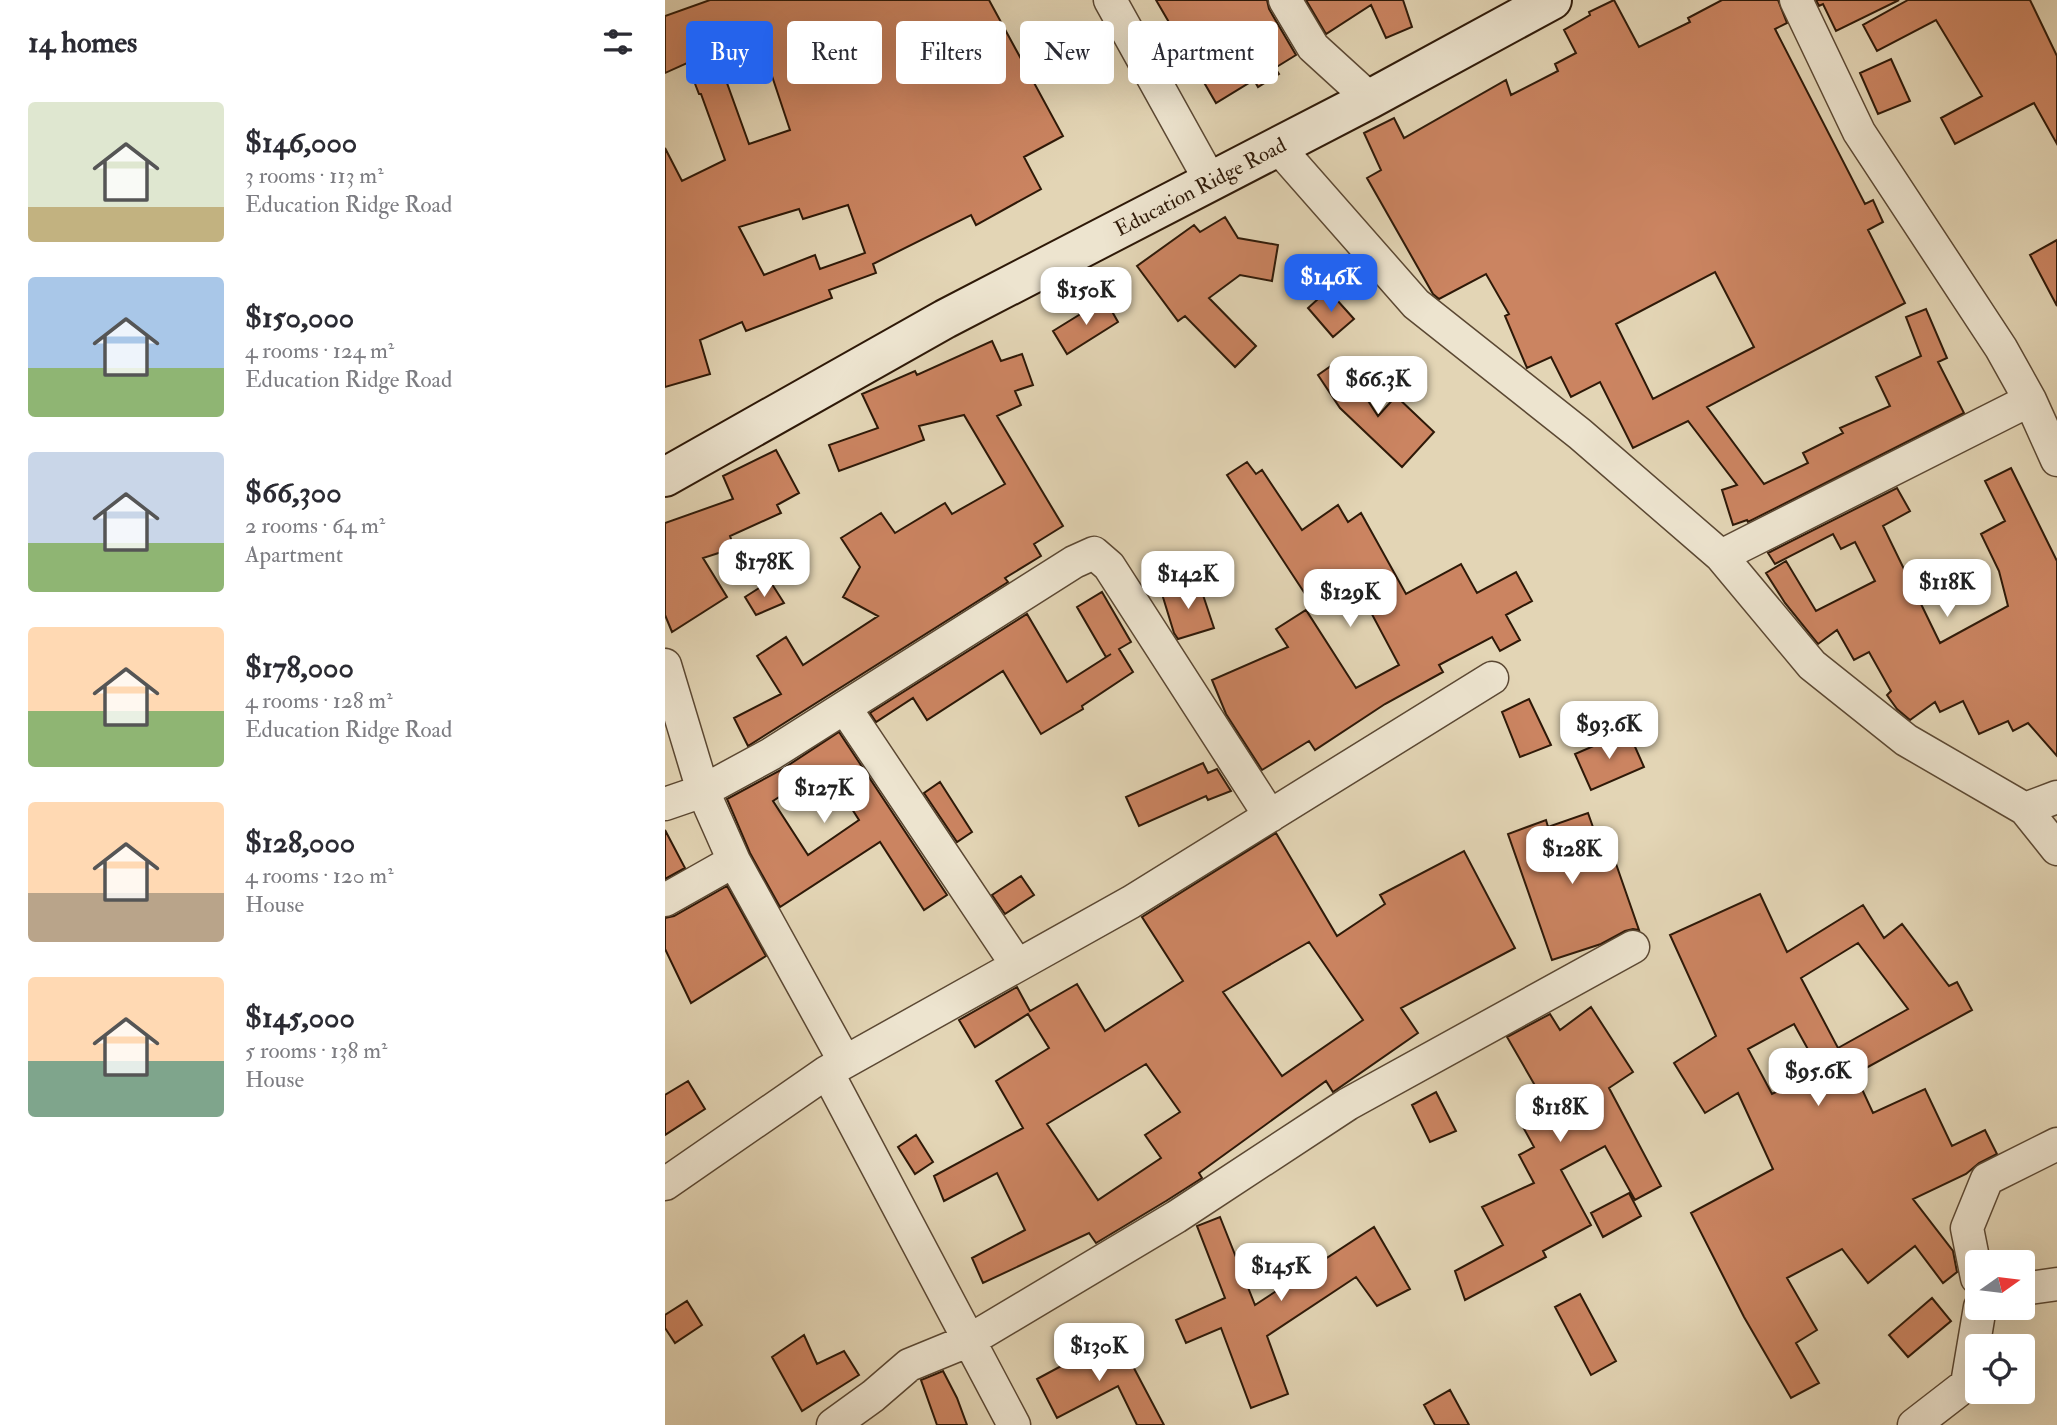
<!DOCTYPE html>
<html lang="en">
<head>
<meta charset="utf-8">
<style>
  :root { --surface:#fff; --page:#f7f7f7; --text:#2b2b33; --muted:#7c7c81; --accent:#2563eb }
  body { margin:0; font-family:"IM FELL Double Pica",serif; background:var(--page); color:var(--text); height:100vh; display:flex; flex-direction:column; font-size:26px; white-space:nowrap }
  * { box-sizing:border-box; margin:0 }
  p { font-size:23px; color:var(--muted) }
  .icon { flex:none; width:38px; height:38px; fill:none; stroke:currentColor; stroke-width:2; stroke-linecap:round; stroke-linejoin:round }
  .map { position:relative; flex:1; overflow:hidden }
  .details { display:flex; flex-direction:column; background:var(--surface); width:665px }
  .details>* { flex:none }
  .guide { position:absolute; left:21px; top:21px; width:665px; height:63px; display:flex; gap:14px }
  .needle { width:46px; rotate:76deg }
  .fabs { position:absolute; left:1300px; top:1250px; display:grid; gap:14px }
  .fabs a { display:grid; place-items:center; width:70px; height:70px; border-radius:7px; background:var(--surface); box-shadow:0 7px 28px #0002; font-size:35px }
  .price { position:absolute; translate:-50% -60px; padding:0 16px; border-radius:14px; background:#fff; color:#222; font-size:23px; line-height:46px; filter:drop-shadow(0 2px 4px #0008) }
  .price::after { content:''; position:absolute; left:50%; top:42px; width:21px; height:16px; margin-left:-10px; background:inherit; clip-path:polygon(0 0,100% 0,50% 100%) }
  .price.current { background:var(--accent); color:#fff }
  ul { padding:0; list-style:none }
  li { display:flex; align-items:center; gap:21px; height:175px; padding:0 28px }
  li span { display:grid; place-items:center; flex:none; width:196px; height:140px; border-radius:7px; color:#555 }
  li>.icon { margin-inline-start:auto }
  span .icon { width:84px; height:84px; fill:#fffc; stroke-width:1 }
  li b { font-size:30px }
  h2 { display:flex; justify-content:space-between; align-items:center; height:84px; padding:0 28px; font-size:30px }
  .pill { padding:0 24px; border-radius:7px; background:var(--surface); box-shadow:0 7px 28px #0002; font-size:24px; line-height:63px }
  .pill.current { background:var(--accent); color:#fff }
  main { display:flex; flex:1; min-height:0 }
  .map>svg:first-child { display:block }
</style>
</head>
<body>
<main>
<section class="details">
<h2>14 homes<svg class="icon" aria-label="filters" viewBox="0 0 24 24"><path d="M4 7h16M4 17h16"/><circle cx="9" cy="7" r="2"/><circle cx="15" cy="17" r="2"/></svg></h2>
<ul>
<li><span style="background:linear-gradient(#dfe7d0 75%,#c2b280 0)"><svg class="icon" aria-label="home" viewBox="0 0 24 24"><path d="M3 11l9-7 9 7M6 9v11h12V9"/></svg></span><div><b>$146,000</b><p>3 rooms · 113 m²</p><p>Education Ridge Road</p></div></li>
<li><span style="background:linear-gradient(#a9c7e8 65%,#8fb573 0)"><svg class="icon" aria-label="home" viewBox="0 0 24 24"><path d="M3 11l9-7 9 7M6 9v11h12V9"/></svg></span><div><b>$150,000</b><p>4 rooms · 124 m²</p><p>Education Ridge Road</p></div></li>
<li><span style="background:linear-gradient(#c9d6e8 65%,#8fb573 0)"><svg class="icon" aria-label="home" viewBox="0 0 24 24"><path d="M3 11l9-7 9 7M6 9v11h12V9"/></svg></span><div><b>$66,300</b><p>2 rooms · 64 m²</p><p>Apartment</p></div></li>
<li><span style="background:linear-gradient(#ffd9b3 60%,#8fb573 0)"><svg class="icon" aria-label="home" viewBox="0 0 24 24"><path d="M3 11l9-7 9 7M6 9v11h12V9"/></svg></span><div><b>$178,000</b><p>4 rooms · 128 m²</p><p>Education Ridge Road</p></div></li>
<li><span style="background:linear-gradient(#ffd9b3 65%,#b9a48a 0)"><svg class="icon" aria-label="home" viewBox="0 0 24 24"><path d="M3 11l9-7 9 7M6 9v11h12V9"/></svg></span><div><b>$128,000</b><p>4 rooms · 120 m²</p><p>House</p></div></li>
<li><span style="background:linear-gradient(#ffd9b3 60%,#7fa58c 0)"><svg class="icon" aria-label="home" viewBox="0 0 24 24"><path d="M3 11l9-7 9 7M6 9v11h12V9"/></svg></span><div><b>$145,000</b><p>5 rooms · 138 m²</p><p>House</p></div></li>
</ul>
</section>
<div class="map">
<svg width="1392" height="1425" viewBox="0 0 1392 1425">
  <rect width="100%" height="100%" fill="#e3d5b5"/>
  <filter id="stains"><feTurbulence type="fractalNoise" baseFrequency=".00286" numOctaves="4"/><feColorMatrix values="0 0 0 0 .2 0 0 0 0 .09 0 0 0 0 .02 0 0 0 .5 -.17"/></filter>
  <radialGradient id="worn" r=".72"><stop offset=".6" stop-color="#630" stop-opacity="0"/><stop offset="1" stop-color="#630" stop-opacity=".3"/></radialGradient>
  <path fill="#cb8461" stroke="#2e1908" stroke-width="2" fill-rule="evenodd" d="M45,0H324L398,136L359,157L376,189L311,225L306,215L208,264L211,273L164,290L167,298L81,331L77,322L35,340L45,374L0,387V148L17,181L60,160L36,94H34L22,63L0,73V16ZM104,67L125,130L84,144L62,83ZM183,205L200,253L155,269L150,255L99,275L74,227L134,209L138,219Z
    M491,0H602L604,9L631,55L610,68L614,74L593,87L589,80L551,103Z
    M641,0H738L747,27L721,38L706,5L661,34Z
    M949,0L974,47L1025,22L1023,18L1057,0H1113L1122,23L1110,29L1200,204L1208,200L1218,222L1203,230L1240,303L1042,407L1099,484L1143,463L1138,453L1178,433L1175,428L1225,406L1211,377L1256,356L1241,317L1261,309L1282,358L1273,362L1299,413L1083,522L1082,520L1068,525L1057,490L1072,485L1023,421L968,448L935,382L906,397L886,357L862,368L840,316L844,314L821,274L774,299L768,294L702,178L716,170L699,133L729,118L739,138L841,80L846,95L893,71L890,64L911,53L899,30L925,15L924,12ZM1050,272L1089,347L988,399L951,324Z
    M1151,0H1234L1171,31L1158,4L1154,6Z
    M1243,0H1365L1392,56V144L1369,103L1290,144L1276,118L1317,96L1271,20L1212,51L1198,25Z
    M1226,59L1245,101L1213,114L1195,73Z
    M560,217L573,238L613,245L607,281L575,275L544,298L591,346L570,367L520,316L513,321L472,266L529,225L535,232Z
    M1392,240V306L1365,255Z
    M663,290L689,319L668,337L643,308Z
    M440,299L453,322L402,354L388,331Z
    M327,341L336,361L357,354L368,385L350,391L356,405L332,416L398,526L369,544L376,556L340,578L343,582L83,746L69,718L116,694L92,656L121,637L138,665L213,616L178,597L195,567L176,538L216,513L230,533L280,503L287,514L340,484L299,415L254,426L259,440L174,471L164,445L213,428L197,394L250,371L252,375Z
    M676,359L713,416L731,396L769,432L737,467L675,408L653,375Z
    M111,450L134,493L112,505L116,513L65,536L69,548L38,558L62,597L7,632L0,615V523L68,499L58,476Z
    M582,462L591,474L597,470L637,530L673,505L683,522L696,513L741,594L796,564L812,593L851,572L867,601L841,615L855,640L835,651L827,637L774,665L778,672L720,704L650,750L644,741L597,770L561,714L547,680L623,647L611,629L641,610L691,688L734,665L692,586L650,609L562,475Z
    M1346,468L1392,561V756L1363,723L1348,731L1343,721L1314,734L1298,701L1275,712L1270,702L1245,720L1232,709L1222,695L1226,691L1204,652L1189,660L1172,630L1153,644L1120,603L1101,573L1121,561L1151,611L1210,581L1190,542L1176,549L1168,534L1110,564L1103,553L1232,488L1245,511L1218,526L1275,643L1343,606L1334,571L1316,534L1340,521L1320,481Z
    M105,581L119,603L91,615L80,597Z
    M534,583L549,628L513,639L509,633L497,594Z
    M437,592L466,642L454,649L468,672L417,706L418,709L376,734L338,671L262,720L248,698L211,722L205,713L362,614L402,682L446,654L441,657L412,607Z
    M864,699L886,745L855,757L837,712Z
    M963,731L979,767L926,790L910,754Z
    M174,732L282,895L259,910L215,842L115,907L85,853L62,799L116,770ZM160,767L194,820L143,855L108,801Z
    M538,763L543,773L552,769L566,791L543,800L541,796L474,826L461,797Z
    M275,782L307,832L292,842L259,793Z
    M923,813L941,864L950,861L974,930L968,929L960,931L936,944L887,960L843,834L881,820L883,827Z
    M0,830L20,868L0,879Z
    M611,833L672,936L720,904L715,895L799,851L850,948L736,1008L753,1033L668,1092L661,1081L534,1173L537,1178L501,1201L431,1243L424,1233L318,1283L307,1258L360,1230L332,1173L279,1201L269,1176L358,1128L331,1081L384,1048L363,1014L310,1047L294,1020L352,987L365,1011L412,984L440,1031L518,981L477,917ZM644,942L698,1020L617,1076L558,992ZM481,1064L515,1112L480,1135L496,1158L433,1200L382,1124Z
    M356,876L369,895L340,914L327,895Z
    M62,886L101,956L26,1003L0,949V918L9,916Z
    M1095,894L1122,952L1198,905L1219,938L1237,924L1284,986L1292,982L1307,1010L1190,1074L1208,1113L1260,1089L1287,1146L1320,1130L1332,1154L1314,1163L1301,1174L1248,1199L1288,1251L1292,1272L1278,1283L1250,1246L1203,1283L1177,1249L1122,1278L1152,1330L1131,1343L1154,1383L1126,1398L1079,1317L1026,1213L1108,1169L1073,1093L1040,1113L1009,1063L1051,1036L1005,935ZM1193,943L1243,1009L1173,1048L1136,978ZM1129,1024L1155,1071L1107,1094L1083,1049Z
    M926,1007L968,1072L944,1088L996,1186L970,1200L940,1146L896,1170L926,1225L878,1251L881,1257L800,1300L790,1271L838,1245L817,1207L869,1183L854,1155L869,1147L852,1116L879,1101L842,1037L885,1014L895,1030Z
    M23,1081L40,1109L0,1135V1095Z
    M771,1092L791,1131L765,1142L747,1105Z
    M251,1135L268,1162L250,1174L233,1147Z
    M964,1193L976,1216L938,1237L926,1213Z
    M555,1217L590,1305L709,1227L745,1289L712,1306L691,1277L602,1336L623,1394L586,1408L556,1328L521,1343L511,1320L560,1298L532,1226Z
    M915,1294L951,1361L926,1375L890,1307Z
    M1267,1298L1286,1321L1243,1357L1224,1335Z
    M22,1301L37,1325L10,1343L0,1328V1315Z
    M139,1335L152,1364L179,1351L194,1375L137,1411L107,1357Z
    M452,1336L499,1425H472L453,1386L392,1418L372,1379Z
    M278,1371L292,1398L302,1425H272L256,1380Z
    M785,1390L804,1425H770L759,1405Z"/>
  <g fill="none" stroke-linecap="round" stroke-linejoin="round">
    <defs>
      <path id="street" d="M445,0L546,182
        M620,0L648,47L705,99
        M1131,0L1194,132L1336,348L1365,400L1392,460
        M613,147L751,304L915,434L1056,556L1147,665L1241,740L1360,809L1392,849
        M1056,556L1365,400
        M0,665L38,791L69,861L180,1062
        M180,708L352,965
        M0,804L38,791L106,754L409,562L429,553L444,566L605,816
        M1360,809L1392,797
        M0,900L69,861
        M162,1072L349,1425
        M0,1184L162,1072L466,902L827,678
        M1312,1278L1302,1228L1322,1179L1392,1144
        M1358,1289L1392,1284
        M168,1425L208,1396L244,1365L305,1340L511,1217L683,1104L968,947
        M1249,1425L1302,1384L1315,1307"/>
      <g id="secondary">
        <path id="s1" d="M0,477L280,319L705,99L887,0"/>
      </g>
    </defs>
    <use href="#street" stroke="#5b4833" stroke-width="35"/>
    <use href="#secondary" stroke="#2e1908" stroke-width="42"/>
    <use href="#street" stroke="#ede4cf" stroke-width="32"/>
    <use href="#secondary" stroke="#ede4cf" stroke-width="38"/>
  </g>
  <g text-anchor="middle" stroke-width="5" stroke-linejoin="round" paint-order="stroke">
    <g font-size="21" fill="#2e1908" stroke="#ede4cf">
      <text dy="7" stroke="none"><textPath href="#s1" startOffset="609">Education Ridge Road</textPath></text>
    </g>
  </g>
  <rect width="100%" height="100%" filter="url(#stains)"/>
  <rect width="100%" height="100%" fill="url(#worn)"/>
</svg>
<div class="fabs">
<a><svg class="needle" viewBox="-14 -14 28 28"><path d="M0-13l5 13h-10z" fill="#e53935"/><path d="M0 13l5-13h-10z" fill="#7c7c81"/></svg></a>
<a><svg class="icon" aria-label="locate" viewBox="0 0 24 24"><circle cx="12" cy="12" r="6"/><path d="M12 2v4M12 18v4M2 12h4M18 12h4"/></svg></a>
</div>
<b class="price current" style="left:666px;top:314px">$146K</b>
<b class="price" style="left:421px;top:327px">$150K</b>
<b class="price" style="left:713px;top:416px">$66.3K</b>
<b class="price" style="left:99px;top:599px">$178K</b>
<b class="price" style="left:523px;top:611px">$142K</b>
<b class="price" style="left:1282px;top:619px">$118K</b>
<b class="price" style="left:685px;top:629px">$129K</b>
<b class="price" style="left:944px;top:761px">$93.6K</b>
<b class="price" style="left:159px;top:825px">$127K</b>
<b class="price" style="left:907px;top:886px">$128K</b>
<b class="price" style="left:1153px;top:1108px">$95.6K</b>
<b class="price" style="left:895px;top:1144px">$118K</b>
<b class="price" style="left:616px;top:1303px">$145K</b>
<b class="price" style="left:434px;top:1383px">$130K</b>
<div class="guide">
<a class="pill current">Buy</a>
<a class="pill">Rent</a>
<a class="pill">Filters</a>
<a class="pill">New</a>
<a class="pill">Apartment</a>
</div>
</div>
</main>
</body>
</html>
